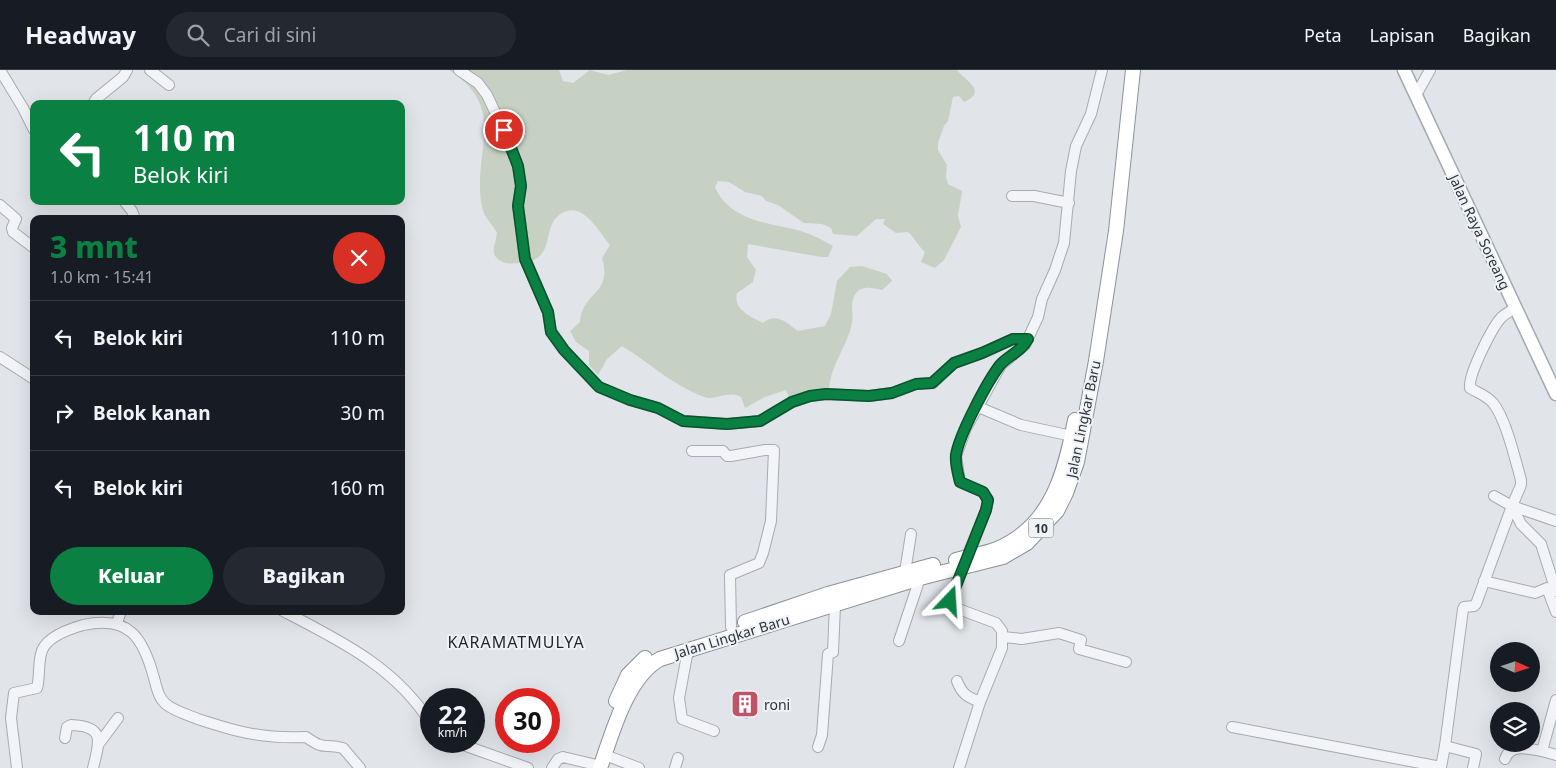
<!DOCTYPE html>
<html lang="id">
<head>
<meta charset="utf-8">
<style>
  :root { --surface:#171b24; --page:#242831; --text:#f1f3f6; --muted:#9ea1a6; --line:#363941; --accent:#0b8043 }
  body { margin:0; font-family:"Noto Sans",sans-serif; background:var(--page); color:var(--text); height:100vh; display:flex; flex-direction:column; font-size:19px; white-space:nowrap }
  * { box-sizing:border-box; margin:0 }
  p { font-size:16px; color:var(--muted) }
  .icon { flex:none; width:28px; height:28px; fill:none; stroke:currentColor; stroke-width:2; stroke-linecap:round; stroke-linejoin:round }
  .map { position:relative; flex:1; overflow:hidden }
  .details { position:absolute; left:30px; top:145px; width:375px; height:400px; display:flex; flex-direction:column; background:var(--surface); border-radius:10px; box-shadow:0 5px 20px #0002 }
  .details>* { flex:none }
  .hud { position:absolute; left:30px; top:30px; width:375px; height:105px; border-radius:10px; box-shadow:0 5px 20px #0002; background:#0b8043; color:#fff; overflow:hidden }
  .needle { width:32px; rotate:93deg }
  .tools { position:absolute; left:1490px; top:572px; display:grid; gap:10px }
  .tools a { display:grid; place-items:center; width:50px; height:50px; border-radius:50%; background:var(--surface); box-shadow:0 5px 20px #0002; font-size:25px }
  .speed { position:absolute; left:420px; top:618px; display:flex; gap:10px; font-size:25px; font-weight:700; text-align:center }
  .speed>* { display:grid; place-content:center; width:65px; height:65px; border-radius:50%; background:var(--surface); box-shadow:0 5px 20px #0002; line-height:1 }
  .speed small { font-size:12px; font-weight:400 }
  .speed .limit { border:8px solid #d22; background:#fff; color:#111 }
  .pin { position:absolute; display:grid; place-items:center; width:42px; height:42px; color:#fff; margin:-21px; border:2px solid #fff; border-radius:50%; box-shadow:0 1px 5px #0007 }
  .me { position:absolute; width:55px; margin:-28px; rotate:20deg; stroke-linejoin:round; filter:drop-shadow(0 0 4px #0008) }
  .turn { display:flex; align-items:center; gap:18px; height:105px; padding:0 20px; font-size:22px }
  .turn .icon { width:65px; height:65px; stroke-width:2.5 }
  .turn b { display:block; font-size:35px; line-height:42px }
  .round { display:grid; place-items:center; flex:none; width:52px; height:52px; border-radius:26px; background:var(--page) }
  .headline { display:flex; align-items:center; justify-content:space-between; height:85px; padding:0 20px }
  h1 { font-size:30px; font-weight:800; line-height:38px; color:var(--accent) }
  .button { display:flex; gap:10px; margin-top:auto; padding:10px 20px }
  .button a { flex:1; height:58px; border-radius:30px; background:var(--accent); color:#fff; font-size:20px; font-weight:800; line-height:58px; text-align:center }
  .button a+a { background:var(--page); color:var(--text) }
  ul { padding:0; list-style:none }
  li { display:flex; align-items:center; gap:15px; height:75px; padding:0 20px; border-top:1px solid var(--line) }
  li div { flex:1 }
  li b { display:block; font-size:19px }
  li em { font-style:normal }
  header { display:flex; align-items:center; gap:30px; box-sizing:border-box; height:70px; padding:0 25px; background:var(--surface); border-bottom:1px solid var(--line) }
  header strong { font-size:24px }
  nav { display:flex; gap:28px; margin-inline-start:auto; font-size:18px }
  .search { width:350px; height:45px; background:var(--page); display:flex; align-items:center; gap:12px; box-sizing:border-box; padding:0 18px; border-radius:28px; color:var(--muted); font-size:19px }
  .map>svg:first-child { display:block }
</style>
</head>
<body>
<header>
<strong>Headway</strong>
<div class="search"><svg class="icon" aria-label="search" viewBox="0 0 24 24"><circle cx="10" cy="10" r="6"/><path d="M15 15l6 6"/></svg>Cari di sini</div>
<nav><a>Peta</a><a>Lapisan</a><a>Bagikan</a></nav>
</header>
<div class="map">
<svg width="1556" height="698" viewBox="0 0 1556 698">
  <rect width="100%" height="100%" fill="#e1e4e8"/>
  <path fill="#c7d1c3" d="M449 0H559L563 11 573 13 590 0 608 5 627 0H957C964 10 989 21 964 32L959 26 953 27 948 51 944 56 938 73V80L947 95 946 107 948 114 962 121 958 146 961 157 944 190 935 198 921 192 925 182C918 176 915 168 908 162L896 163 883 154 885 149H876L857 166 833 164 831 158 822 154 804 153 778 135 766 131 762 126 745 122 729 112 718 111 715 117C728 148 764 153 793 159 807 162 821 169 833 176L828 187H821L748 174 747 187 756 200 753 212 737 223C733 240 750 246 763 253 776 242 786 252 798 261L825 256 831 244 837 211 850 197 862 196 887 204 892 211 882 220C873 218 863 215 856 223 849 232 854 244 852 253 847 277 831 294 829 319L806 324 790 330 786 320 765 327 745 338 741 327C727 320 716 331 704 327 671 314 651 294 622 276L607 289 598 305 589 295V281L576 272 570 261 580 252C582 221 613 225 602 188L610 175C601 164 585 135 567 141 537 150 561 190 521 193 512 193 507 195 499 190 489 183 496 174 497 163 493 154 484 148 482 137 471 82 510 39 449 0Z"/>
  <polygon fill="#b9bdc4" points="743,620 752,622 748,649 739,647"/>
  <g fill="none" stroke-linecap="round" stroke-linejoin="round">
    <defs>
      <g id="minor">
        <polyline points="0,0 23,38 34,60"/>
        <polyline points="150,0 169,15"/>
        <polyline points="459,0 478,13 487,25 509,72 518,96 521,116 518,135 525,189 548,242 551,261 564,280 599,317 630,330 658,338 683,351 727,354 760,351 792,332 810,326 826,324 869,326 892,323 916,314 933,313 954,293 982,283 1013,269 1028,269"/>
        <polyline points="1416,25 1430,0"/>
        <polyline points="93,34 96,29 123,7 127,0"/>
        <polyline points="1012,126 1034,126 1069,133"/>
        <polyline points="124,131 132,141 135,149"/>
        <polyline points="0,135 16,149 12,158 13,162 34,178"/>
        <path d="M1516 238C1511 241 1504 244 1500 249 1491 260 1468 305 1470 318 1478 323 1486 325 1493 333 1506 349 1515 389 1521 410V415L1512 436 1521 454 1541 474 1556 521"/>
        <polyline points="0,287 34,309"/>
        <polyline points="976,336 1021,355 1072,366"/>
        <polyline points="692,381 723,381 727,386 731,386 765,380 774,380 771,451 763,483 759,493 730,505 731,557"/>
        <polyline points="1494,426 1512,436 1556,451"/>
        <polyline points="905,502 911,464"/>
        <polyline points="1484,511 1535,523 1547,518 1556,542"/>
        <path d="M283 541C339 570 397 598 431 654"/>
        <polyline points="117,553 121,541"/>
        <polyline points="1003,567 1022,569 1059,563 1081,570 1079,579 1126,592"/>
        <polyline points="899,571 920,508"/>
        <polyline points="688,580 679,628 682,649 714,661"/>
        <path d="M957 611C962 624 967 627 980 632"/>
        <polyline points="1232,657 1441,697 1445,676 1476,684 1473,698"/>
        <path d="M65 668 67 657 71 655C105 656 100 671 93 698"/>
        <polyline points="452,671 528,698"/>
        <polyline points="98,675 118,648"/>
        <polyline points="1445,676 1463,539 1464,537 1474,536 1476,534 1512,436"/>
        <polyline points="818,677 822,665 828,584 833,582 835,535"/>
        <polyline points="1542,681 1556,685"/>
        <polyline points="605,685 639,698"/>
        <path d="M1505 689C1510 673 1529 679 1542 681L1556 630"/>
        <path d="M17 698 11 648 14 623 37 618C40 607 38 595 41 584 44 568 69 559 83 555 129 545 143 567 154 608 157 618 158 628 167 635 175 641 188 645 198 649 237 662 264 669 306 667 326 681 322 673 343 678L360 698"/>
        <polyline points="552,698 558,689 563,687 601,696"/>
        <polyline points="675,698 678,688"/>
        <polyline points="959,698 980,632 1002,578 1002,561 996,553 953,537 949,531 986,440 988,430 983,422 960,412 956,386 966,358 1001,295 1025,275 1038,247 1042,229 1055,200 1064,173 1071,101 1076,76 1091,44 1102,0"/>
      </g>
      <polyline id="major" points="1404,0 1556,324"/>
      <g id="highway">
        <path d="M956 490C970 486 984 484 997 479 1052 456 1065 402 1075 350"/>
        <polyline points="745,552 828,524 933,495"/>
        <polyline points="616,631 628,605 645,588"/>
        <path d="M600 698C612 664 627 607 660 589L920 508 1003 487 1027 473 1057 441 1066 423 1077 392 1096 291 1116 161 1133 0"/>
      </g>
    </defs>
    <use href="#minor" stroke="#a7abb2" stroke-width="12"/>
    <use href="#major" stroke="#a1a9b2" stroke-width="15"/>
    <use href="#highway" stroke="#8a929d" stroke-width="16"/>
    <use href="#minor" stroke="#f3f4f7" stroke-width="10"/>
    <use href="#major" stroke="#fff" stroke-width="12"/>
    <use href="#highway" stroke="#fff" stroke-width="14"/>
  </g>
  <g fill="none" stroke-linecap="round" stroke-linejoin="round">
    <defs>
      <path id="route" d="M504 60 518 96 521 116 518 136 525 189 548 242 551 262 564 280 599 317 630 330 658 338 683 351 727 354 760 351 792 332 810 326 826 324 869 326 892 323 916 314 932 313 954 293 982 283 1013 269H1028C1021 282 1009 285 1000 295 987 312 959 365 956 385 955 394 958 404 960 412L983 422 988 430 986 440 950 531"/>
    </defs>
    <use href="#route" stroke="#07532c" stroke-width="12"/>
    <use href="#route" stroke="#0b8043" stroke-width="9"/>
  </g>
  <defs>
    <symbol id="building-square" viewBox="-11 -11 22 22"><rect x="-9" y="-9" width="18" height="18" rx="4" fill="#bf5469" stroke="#f0f3f6"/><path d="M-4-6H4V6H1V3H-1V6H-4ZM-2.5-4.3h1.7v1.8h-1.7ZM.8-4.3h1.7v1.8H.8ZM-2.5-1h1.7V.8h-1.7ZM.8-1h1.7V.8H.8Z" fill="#fff"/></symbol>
  </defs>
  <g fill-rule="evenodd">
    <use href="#building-square" x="729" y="618" width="32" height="32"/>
  </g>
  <g text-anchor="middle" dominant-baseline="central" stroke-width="4" stroke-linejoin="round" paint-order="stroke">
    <rect fill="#f0f3f6" stroke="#666d75" stroke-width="1" x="1028.5" y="448.5" width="25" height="19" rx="4"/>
    <g font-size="12" font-weight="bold" fill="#2b333e">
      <text x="1041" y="458">10</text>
    </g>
    <g font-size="14" fill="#2b333e" stroke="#f0f3f6">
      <text transform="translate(1480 162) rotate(65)">Jalan Raya Soreang</text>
      <text transform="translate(1083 349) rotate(-78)">Jalan Lingkar Baru</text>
      <text transform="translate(732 566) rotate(-17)">Jalan Lingkar Baru</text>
    </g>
    <g font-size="14" fill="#2b333e" stroke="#f0f3f6" text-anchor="start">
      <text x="764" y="634">roni</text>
    </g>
    <g font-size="16" letter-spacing="1" fill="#1d242f" stroke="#f0f3f6">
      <text x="516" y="572">KARAMATMULYA</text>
    </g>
  </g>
</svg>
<div class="tools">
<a><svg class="needle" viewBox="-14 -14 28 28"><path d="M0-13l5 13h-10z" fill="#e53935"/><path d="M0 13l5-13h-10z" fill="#9ea1a6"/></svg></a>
<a><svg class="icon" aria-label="layers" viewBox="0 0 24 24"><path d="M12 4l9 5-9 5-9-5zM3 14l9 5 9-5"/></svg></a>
</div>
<div class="speed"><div>22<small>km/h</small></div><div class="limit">30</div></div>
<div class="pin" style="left:504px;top:60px;background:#d93025"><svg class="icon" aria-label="arrive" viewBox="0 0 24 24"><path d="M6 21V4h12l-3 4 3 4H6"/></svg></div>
<svg class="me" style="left:950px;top:531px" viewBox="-20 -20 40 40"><path d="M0-17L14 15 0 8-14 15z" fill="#0b8043" stroke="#fff" stroke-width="4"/></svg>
<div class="hud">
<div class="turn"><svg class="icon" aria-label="left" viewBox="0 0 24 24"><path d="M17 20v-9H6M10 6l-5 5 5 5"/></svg><div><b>110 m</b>Belok kiri</div></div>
</div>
<section class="details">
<div class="headline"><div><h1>3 mnt</h1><p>1.0 km · 15:41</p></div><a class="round" style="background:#d93025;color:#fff"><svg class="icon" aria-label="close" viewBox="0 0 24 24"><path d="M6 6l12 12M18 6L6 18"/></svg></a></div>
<ul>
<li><svg class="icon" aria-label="left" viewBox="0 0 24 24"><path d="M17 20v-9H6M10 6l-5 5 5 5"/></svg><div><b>Belok kiri</b></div><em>110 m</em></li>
<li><svg class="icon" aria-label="right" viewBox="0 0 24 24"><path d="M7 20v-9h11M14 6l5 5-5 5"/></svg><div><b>Belok kanan</b></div><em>30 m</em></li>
<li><svg class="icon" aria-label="left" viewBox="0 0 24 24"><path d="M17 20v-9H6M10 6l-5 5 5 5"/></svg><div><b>Belok kiri</b></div><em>160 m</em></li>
</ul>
<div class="button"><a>Keluar</a><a>Bagikan</a></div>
</section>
</div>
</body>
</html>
